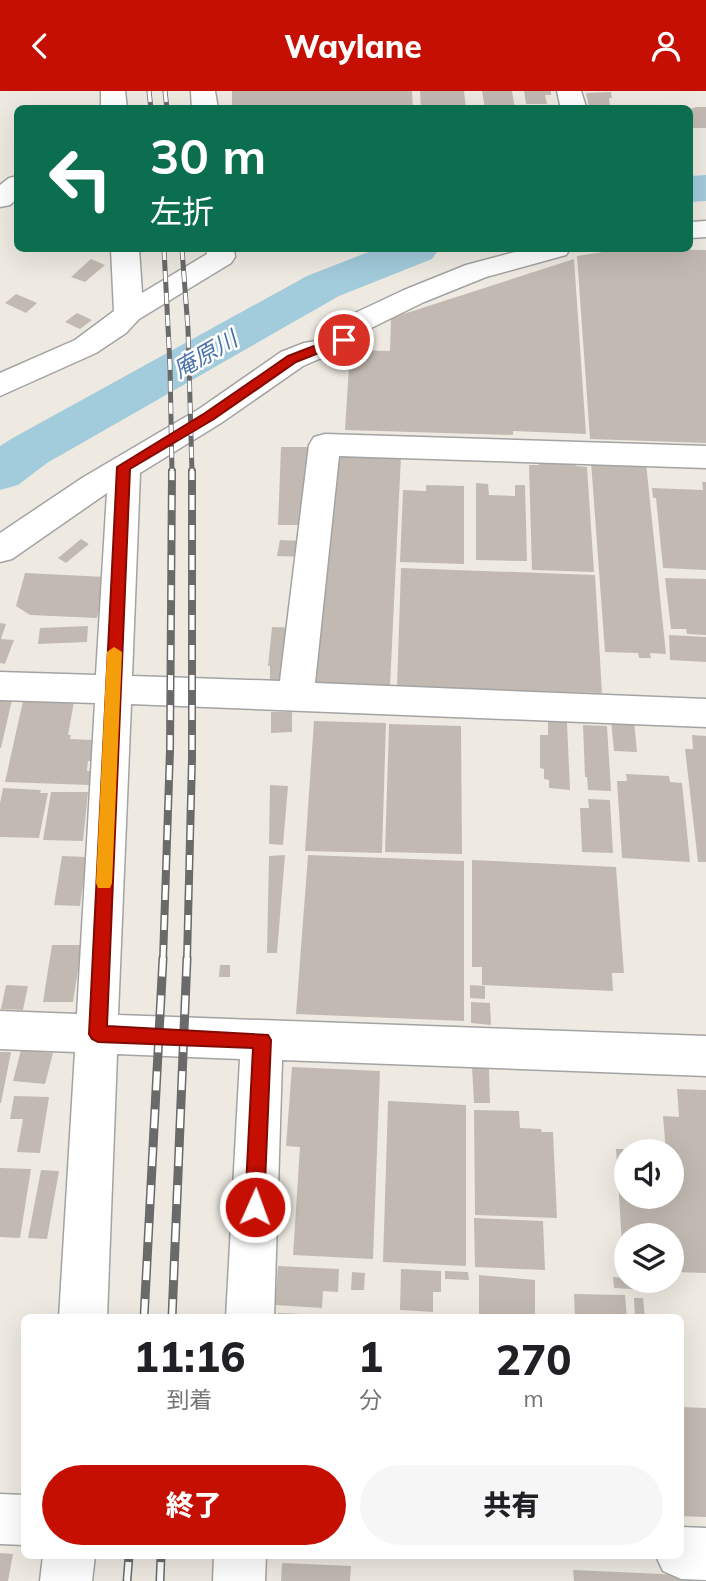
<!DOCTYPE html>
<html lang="ja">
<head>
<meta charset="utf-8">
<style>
  :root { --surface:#fff; --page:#f6f6f6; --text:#202124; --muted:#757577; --accent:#c60f03 }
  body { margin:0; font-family:Mulish,"Noto Sans JP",sans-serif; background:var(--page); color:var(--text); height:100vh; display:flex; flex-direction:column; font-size:26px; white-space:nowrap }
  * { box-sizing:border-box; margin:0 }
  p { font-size:23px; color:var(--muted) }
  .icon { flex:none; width:38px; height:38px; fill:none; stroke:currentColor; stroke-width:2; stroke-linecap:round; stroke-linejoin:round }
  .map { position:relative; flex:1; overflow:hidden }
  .sheet { position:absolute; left:21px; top:1223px; width:663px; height:245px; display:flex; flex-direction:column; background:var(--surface); border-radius:10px; box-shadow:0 7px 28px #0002 }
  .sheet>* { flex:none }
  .hud { position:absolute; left:14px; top:14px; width:679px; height:147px; border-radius:10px; box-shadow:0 7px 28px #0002; background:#0b6e4f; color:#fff; overflow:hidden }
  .fabs { position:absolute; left:614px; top:1048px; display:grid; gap:14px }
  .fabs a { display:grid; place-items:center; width:70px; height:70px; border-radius:50%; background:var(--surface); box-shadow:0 7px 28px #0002; font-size:35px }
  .pin { position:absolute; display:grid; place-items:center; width:60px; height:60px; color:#fff; margin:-30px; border:4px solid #fff; border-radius:50%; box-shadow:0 2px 7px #0007 }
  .me { position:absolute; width:77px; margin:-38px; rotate:2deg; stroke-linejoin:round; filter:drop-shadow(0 0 5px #0008) }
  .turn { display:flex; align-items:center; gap:24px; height:147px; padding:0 21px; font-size:32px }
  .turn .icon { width:91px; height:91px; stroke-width:2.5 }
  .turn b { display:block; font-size:49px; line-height:60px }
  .eta { display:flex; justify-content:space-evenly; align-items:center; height:119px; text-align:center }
  .eta b { font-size:42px; font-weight:800; line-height:49px }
  .primary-button { display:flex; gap:14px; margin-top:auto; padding:14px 21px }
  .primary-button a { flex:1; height:80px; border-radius:42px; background:var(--accent); color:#fff; font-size:28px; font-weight:800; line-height:80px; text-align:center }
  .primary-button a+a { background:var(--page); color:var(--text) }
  header { display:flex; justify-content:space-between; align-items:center; height:91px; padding:0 21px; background:var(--accent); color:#fff; font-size:32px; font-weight:800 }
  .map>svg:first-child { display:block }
</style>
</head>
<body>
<header><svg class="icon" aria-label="back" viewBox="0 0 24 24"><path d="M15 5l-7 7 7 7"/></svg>Waylane<svg class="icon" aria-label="person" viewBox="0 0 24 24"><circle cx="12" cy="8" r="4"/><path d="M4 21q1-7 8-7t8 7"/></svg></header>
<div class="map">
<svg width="706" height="1490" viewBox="0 0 706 1490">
  <rect width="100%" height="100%" fill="#eeeae2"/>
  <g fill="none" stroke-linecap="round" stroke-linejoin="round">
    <g fill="#a2cbdb" fill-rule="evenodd">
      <polygon points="706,84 706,110 690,111 690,85"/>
      <polygon points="376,158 439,158 432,168 339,205 47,372 18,394 0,399 0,355 11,348 307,185"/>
    </g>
  </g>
  <g fill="#c2bab2">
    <polygon points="232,0 412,0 413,18 232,18"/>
    <polygon points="420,0 464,0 466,18 421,18"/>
    <polygon points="482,0 512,0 515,18 485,18"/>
    <polygon points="524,0 551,0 551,4 545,4 547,13 526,13"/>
    <polygon points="611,1 612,7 609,7 610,15 589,16 586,2"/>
    <polygon points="696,16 706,16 706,37 690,37 690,18"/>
    <polygon points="622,158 706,159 706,352 590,348 577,165"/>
    <polygon points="91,168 105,174 85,191 71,186"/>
    <polygon points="574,168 586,343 513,340 513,344 345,339 350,259 390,260 391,227"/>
    <polygon points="16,203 37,212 26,222 5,212"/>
    <polygon points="77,222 92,229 80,238 65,231"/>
    <polygon points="281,356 315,356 313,434 278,434"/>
    <polygon points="336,363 401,365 390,596 314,593"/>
    <polygon points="538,369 574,371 576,375 587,376 594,481 532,479 529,374 539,374"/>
    <polygon points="591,371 646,372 666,563 650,562 651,567 639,567 638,562 605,561"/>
    <polygon points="702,391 706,391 706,479 663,477 656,407 653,407 652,397 703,399"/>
    <polygon points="476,392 488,393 489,404 515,405 515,394 525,394 527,470 476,469"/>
    <polygon points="426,394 464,395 464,473 400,471 403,399 426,400"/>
    <polygon points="81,448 89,453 66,472 58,467"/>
    <polygon points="280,449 306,450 305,466 277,465"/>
    <polygon points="401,477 595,484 602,602 397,597"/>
    <polygon points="25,482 106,486 97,527 30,524 16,515"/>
    <polygon points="665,487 706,488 706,544 687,543 686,538 671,538"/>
    <polygon points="0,532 6,533 1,548 14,549 5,573 0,572"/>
    <polygon points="88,535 87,551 38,553 40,537"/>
    <polygon points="272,536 300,537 295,592 270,592 270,575 268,575"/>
    <polygon points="669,544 706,546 706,571 670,569"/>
    <polygon points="0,609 12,609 1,657 0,657"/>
    <polygon points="23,610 74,611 68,644 71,644 70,648 93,649 91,670 88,670 87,680 91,680 89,694 5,691"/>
    <polygon points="271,621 292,621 292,641 271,642"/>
    <polygon points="611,629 634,630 637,661 614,660"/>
    <polygon points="314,630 386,632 382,762 305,760"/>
    <polygon points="548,630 567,631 570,699 549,697 549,689 544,688 544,678 540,677 540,644 548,644"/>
    <polygon points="389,633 461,635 462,763 385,761"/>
    <polygon points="583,634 607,635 611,700 588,699 587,686 585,686"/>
    <polygon points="692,644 706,645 706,771 698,771 685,658 693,658"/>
    <polygon points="626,683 669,685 670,691 682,692 690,771 622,767 617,690 627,690"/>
    <polygon points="270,694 288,695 283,754 269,753"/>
    <polygon points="3,697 41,699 40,702 48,702 39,747 0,746 0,712"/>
    <polygon points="51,701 88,701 83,750 43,749"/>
    <polygon points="588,708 610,709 613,762 582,761 580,717 589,717"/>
    <polygon points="285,764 277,862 267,862 269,765"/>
    <polygon points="308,764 464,770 464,930 296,923"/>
    <polygon points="62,765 87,766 80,815 54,814"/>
    <polygon points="472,769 616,776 624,882 612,882 613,900 482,894 482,876 472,876"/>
    <polygon points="52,854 82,854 73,911 43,911"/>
    <polygon points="220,874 230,874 230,886 219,886"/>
    <polygon points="6,894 28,895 23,919 1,918"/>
    <polygon points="470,894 485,895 485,908 470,907"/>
    <polygon points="471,911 490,912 491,934 471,932"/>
    <polygon points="21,959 53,962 45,993 13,990"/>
    <polygon points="0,961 11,961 1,1012 0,1012"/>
    <polygon points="292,976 380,980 373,1168 293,1164 300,1056 286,1055"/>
    <polygon points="472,976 489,978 490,1012 474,1012"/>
    <polygon points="677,998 706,999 706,1182 672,1181 672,1144 626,1144 624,1184 616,1058 626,1058 626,1106 672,1106 672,1060 666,1060 663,1025 679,1026"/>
    <polygon points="14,1005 49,1006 40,1062 17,1061 23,1028 10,1028"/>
    <polygon points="388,1010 466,1014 466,1175 383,1171"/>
    <polygon points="474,1019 519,1020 520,1037 541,1038 542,1041 553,1041 557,1127 475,1124"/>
    <polygon points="0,1077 31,1078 20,1147 0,1146"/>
    <polygon points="41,1079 59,1080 47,1148 28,1147"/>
    <polygon points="474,1127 543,1130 545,1179 475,1176"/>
    <polygon points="278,1175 339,1178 338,1201 323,1200 322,1217 275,1214"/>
    <polygon points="401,1178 441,1180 441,1201 433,1201 433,1221 400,1219"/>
    <polygon points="445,1180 468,1181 469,1189 445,1188"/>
    <polygon points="352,1181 365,1182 364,1199 351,1199"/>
    <polygon points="479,1184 535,1189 535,1227 479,1227"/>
    <polygon points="613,1186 626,1187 626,1190 648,1190 649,1199 614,1197"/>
    <polygon points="574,1203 625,1204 627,1227 575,1227"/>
    <polygon points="634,1207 643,1207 645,1227 635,1227"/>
    <polygon points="278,1222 327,1224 327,1227 278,1227"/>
    <polygon points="681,1316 706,1317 706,1426 681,1425"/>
    <polygon points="0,1462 13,1463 8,1490 0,1490"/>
    <polygon points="282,1472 351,1475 350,1490 281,1490"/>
    <polygon points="573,1479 706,1485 706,1490 574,1490"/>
  </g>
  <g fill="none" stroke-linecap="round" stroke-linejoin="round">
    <defs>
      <g id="minor">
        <polygon points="101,0 125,0 127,18 101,18"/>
        <polygon points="191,0 215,0 218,18 192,18"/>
        <polygon points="557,0 581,0 586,16 561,18"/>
        <polygon points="18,85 18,107 10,114 0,116 0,94 9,87"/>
        <polygon points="706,130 706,146 690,147 690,131"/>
        <polygon points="111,158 139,158 142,202 207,163 206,158 234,158 235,166 231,172 139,228 126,242 96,262 0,305 0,282 75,249 114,220"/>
        <polygon points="526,158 570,158 566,164 486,186 424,211 361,242 348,264 319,268 303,275 221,332 140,382 132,585 280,590 309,354 314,346 325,343 706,355 706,377 339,365 315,592 706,608 706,636 131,613 118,924 706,945 706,985 282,969 274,1227 226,1227 240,968 117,963 107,1227 59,1227 75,961 0,958 0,920 77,923 95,612 0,609 0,581 96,584 107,402 12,468 0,471 0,442 82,387 199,318 281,261 304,252 328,248 340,229 404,199 466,174"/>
        <polygon points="0,1403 24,1404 24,1454 0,1453"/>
        <polygon points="681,1436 706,1437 706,1489 681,1488 663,1480 656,1465 681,1465"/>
        <polygon points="43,1465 95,1465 92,1490 40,1490"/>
        <polygon points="214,1465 266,1465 265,1490 213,1490"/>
      </g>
    </defs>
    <use href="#minor" stroke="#a3a3a3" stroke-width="3"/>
    <use href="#minor" fill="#fff" fill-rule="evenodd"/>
    <defs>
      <g id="rail-far2">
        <polyline points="149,0 151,18"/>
        <polyline points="165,0 167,18"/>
        <polyline points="164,158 170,275 172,382"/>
        <polyline points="182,158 188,238 192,382"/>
      </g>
      <g id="rail-far1">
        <polyline points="163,869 170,659 172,380"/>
        <polyline points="187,869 192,667 192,380"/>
      </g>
      <g id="rail">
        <polyline points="144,1227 163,867"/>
        <polyline points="172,1227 187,867"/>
        <polyline points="127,1490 129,1465"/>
        <polyline points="160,1490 161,1465"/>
      </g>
    </defs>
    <use href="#rail-far2" stroke="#6a6a6a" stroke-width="5"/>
    <use href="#rail-far1" stroke="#6a6a6a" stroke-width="8"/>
    <use href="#rail" stroke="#6a6a6a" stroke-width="9"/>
    <use href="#rail-far2" stroke="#fff" stroke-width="3.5" stroke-dasharray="11" stroke-linecap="butt"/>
    <use href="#rail-far1" stroke="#fff" stroke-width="5" stroke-dasharray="15" stroke-linecap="butt"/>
    <use href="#rail" stroke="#fff" stroke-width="6" stroke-dasharray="19" stroke-linecap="butt"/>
  </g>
  <polygon fill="#c60f03" stroke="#810a02" stroke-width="2" points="344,245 350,249 342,260 316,263 296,271 214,328 130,378 107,935 268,944 271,949 264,1116 261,1122 255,1125 248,1122 245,1116 253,957 98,951 92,948 89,943 117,376 205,322 288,265 314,255 334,253"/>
  <polygon fill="#f59e0b" points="114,556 122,561 112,792 110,797 98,797 96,792 107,561"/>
  <g text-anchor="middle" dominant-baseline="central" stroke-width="5" stroke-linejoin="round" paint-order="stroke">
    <g font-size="23" font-style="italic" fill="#4a74aa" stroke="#fff">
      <text transform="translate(205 263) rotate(-30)">庵原川</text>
    </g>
  </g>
</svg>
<div class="fabs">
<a><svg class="icon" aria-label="sound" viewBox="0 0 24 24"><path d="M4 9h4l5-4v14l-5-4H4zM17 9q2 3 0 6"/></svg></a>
<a><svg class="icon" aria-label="layers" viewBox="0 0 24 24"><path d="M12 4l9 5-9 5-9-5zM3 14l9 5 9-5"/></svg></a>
</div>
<div class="pin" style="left:344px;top:249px;background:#d93025"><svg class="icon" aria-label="arrive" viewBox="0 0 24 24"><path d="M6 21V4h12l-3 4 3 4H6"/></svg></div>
<svg class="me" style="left:255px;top:1116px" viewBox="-20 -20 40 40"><circle r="17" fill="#c60f03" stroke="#fff" stroke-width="3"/><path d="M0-11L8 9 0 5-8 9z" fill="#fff"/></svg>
<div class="hud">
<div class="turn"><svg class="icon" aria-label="left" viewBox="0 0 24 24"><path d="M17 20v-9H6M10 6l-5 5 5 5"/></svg><div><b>30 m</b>左折</div></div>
</div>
<section class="sheet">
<div class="eta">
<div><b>11:16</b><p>到着</p></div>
<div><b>1</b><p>分</p></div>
<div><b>270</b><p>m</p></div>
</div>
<div class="primary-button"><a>終了</a><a>共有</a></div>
</section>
</div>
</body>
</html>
